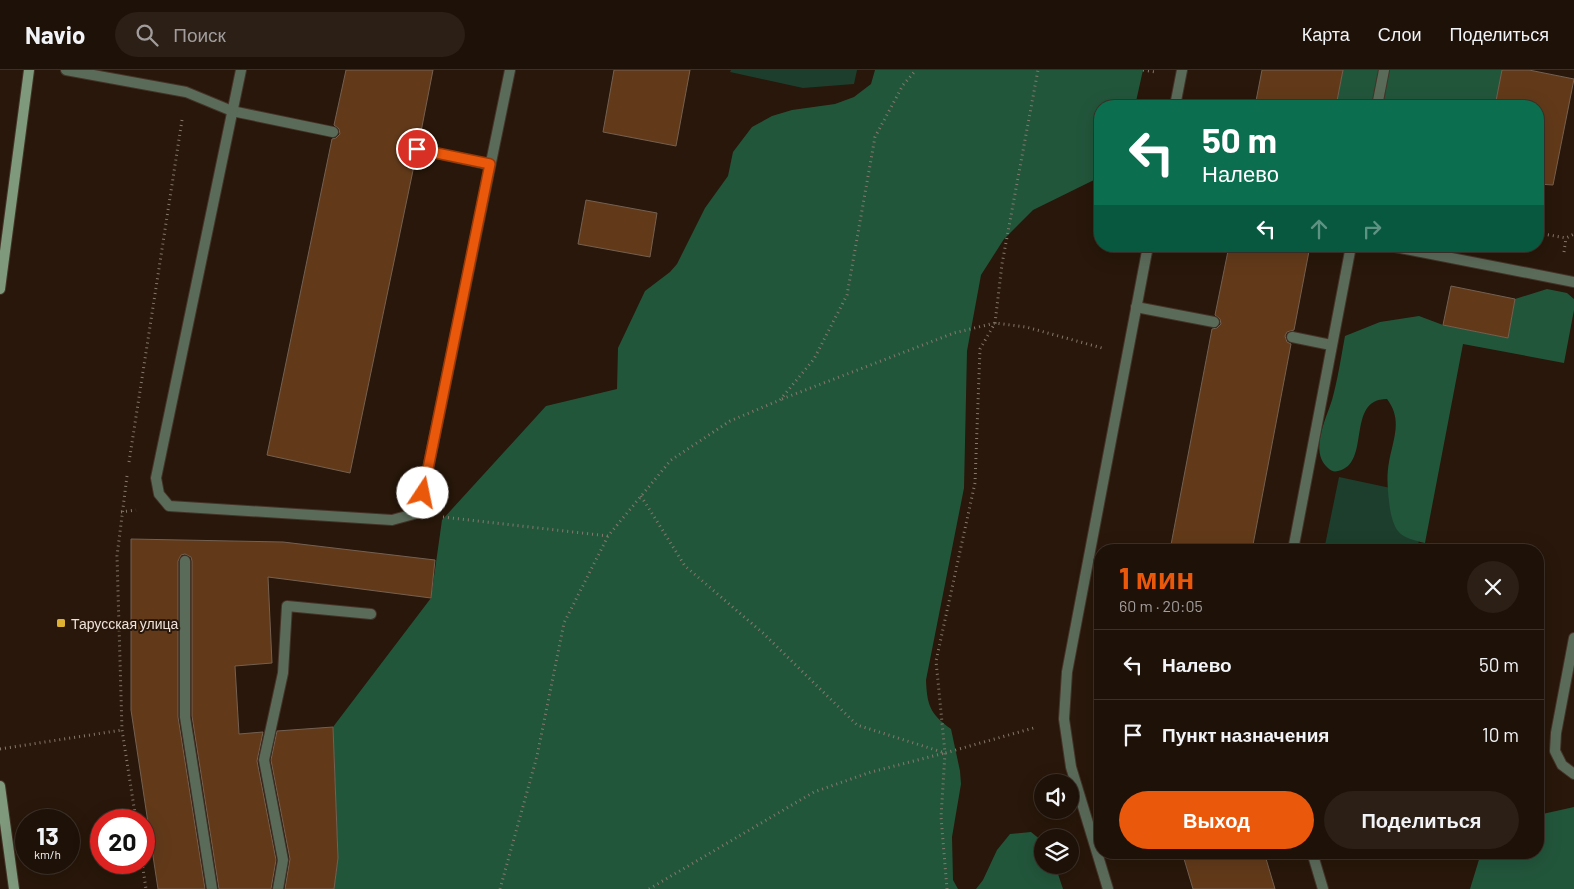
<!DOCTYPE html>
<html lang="ru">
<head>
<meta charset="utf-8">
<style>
  :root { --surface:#1e1108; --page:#2b1f16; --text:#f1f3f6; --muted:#a19d9c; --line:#3c3129; --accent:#ea580c }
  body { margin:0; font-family:Barlow,sans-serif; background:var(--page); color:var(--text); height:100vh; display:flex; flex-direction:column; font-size:19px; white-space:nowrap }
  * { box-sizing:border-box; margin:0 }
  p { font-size:16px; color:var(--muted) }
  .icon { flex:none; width:28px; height:28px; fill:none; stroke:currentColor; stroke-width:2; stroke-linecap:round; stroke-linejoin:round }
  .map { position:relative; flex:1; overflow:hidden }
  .details { position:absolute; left:1094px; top:474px; width:450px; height:315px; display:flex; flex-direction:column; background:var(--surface); border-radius:20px; box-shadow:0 5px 20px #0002,0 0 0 1px var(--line) }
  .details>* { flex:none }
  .banner { position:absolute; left:1094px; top:30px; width:450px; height:152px; border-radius:20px; box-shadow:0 5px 20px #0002,0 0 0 1px var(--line); background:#0b6e4f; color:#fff; overflow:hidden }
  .buttons { position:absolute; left:1034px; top:704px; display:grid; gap:10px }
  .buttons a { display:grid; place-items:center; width:45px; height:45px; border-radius:50%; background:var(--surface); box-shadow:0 5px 20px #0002,0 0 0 1px var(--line); font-size:25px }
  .speed { position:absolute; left:15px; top:739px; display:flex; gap:10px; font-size:25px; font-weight:700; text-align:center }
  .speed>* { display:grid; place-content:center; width:65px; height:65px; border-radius:50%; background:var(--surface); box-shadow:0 5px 20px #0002,0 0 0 1px var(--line); line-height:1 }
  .speed small { font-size:12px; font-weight:400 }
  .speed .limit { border:8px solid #d22; background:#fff; color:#111 }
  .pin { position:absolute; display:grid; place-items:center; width:42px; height:42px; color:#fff; margin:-21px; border:2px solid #fff; border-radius:50%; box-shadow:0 1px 5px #0007 }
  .me { position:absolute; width:55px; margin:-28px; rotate:11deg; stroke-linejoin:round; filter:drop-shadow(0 0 4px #0008) }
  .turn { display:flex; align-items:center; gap:18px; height:105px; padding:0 25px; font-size:22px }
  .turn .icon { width:65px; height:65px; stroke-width:2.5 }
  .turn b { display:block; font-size:35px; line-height:42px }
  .lanes { display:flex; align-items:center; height:48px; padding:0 25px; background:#0003; justify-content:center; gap:25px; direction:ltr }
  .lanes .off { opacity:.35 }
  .round { display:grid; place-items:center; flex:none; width:52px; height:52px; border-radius:26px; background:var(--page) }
  .summary { display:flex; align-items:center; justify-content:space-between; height:85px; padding:0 25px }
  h1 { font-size:30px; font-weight:700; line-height:38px; color:var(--accent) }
  .primary-button { display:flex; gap:10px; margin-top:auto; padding:10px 25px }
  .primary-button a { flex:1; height:58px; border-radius:30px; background:var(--accent); color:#fff; font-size:20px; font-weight:700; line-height:58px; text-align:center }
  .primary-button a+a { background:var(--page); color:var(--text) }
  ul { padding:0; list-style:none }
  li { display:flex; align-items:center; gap:15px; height:70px; padding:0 25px; border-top:1px solid var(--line) }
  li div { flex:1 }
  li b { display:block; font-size:19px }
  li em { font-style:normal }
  header { display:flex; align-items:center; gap:30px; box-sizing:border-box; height:70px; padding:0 25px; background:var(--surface); border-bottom:1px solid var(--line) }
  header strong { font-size:24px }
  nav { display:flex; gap:28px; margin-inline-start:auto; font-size:18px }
  .search { width:350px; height:45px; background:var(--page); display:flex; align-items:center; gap:12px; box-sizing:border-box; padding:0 18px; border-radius:28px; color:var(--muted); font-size:19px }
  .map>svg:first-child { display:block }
</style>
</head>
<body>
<header>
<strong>Navio</strong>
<div class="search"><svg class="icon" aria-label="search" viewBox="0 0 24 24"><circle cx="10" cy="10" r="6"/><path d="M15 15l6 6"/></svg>Поиск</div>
<nav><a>Карта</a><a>Слои</a><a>Поделиться</a></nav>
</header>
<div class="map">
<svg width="1574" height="819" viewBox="0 0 1574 819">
  <rect width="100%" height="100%" fill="#28170a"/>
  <g fill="#1d3e2c">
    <polygon points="731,0 857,0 854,14 803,18 730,2"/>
    <polygon points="1339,407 1428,426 1417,480 1324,480"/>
  </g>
  <g fill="#22563b">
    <path d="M875 0H1143L1135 36H1100V104L1096 109 1033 140 1004 169 981 205 967 281 964 418 926 610C927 635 930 644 951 659L960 701 961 714 952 767 953 810 958 819H334L338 788 333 657 431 528 442 450 546 336 617 319 618 278 645 221 670 202 677 194 705 138 728 106 733 82 752 57 772 46 792 40 835 34 854 27 871 14Z"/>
    <polygon points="1343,0 1502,0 1495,36 1336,36"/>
    <path d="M1547 219 1567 223 1574 229V240L1564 293 1463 274 1425 473C1400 467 1395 464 1390 439 1388 423 1386 408 1389 392 1393 369 1403 350 1387 329 1345 329 1372 394 1338 401 1334 402 1331 401 1328 398 1309 382 1326 349 1332 330 1338 309 1341 287 1345 266L1380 252 1419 246 1443 255 1508 268 1515 229Z"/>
    <polygon points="1574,737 1574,819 1470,819 1481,783 1538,782 1538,745"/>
    <polygon points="1031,762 1042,771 1042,795 1055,795 1063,819 976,819 983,810 997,780 1010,764"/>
  </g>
  <g fill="#623a1a" stroke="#746051">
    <polygon points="346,0 433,0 419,72 412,74 410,78 412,84 416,86 350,403 267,385 332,69 336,68 340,64 339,59 334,55"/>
    <polygon points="614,0 690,0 676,76 603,62"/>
    <polygon points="1262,0 1343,0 1336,36 1255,36"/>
    <polygon points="1502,0 1529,0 1574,9 1553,115 1538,114 1538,36 1495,36"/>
    <polygon points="586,130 657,143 650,187 578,174"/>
    <polygon points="1229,176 1310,176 1294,260 1287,262 1285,266 1287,272 1291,274 1252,480 1170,480 1212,259 1217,258 1221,254 1220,249 1215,245"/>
    <polygon points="1451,216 1515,229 1508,268 1443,255"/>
    <polygon points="131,469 283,472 435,490 431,528 268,507 272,593 235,596 239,664 263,662 257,691 276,790 271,819 219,819 192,646 192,491 191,487 185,484 181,485 178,491 178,647 205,819 158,819 131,640"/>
    <polygon points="333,657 338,788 334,819 285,819 290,789 271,690 277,661"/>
    <polygon points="1182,782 1264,782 1275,819 1193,819"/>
  </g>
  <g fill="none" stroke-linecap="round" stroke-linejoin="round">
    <defs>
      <g id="lane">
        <polyline points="66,0 186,22 232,41 333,62"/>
        <polyline points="241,0 156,408 159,424 169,436 392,450 414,444 423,423 510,0"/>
        <polyline points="1175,36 1182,0"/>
        <polyline points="1377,36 1384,0"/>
        <polyline points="417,79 490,95"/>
        <polyline points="1390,176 1574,212"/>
        <polyline points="1136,237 1214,252"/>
        <polyline points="1292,267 1331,275"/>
        <polyline points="1293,480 1351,176"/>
        <polyline points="185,491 185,647 212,819"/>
        <polyline points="1574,568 1556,663 1555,681 1562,695 1574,704"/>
        <polyline points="1312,782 1323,819"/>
        <polyline points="278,819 283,790 264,690 283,603 287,536 371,544"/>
        <polyline points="1108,819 1071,697 1064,649 1067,602 1148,176"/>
      </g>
      <g id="secondary">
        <polyline points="0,219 29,0"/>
        <polyline points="0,716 14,819"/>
      </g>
    </defs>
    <use href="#lane" stroke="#443327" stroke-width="12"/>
    <use href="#secondary" stroke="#443327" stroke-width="12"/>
    <g stroke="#86786d" stroke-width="3" stroke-dasharray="1 4" stroke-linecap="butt">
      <polyline points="1143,0 1155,2"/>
      <polyline points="1538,163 1566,168 1574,164"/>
      <polyline points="1564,182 1566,168"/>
      <polyline points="782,329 954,263 995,253 1026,257 1102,278"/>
      <polyline points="129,392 182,50"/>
      <polyline points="127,406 117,486 122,660 136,750"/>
      <polyline points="641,426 685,496 764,564 857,655 945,683 1037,657"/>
      <polyline points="121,442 136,440"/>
      <polyline points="443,447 608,466"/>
      <polyline points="0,679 122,660"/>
      <polyline points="142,792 146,819"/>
      <polyline points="500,819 537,686 564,553 608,466 671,390 730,351 780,330 814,289 847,225 875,67 903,15 916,0"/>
      <polyline points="649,819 814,722 871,702 945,683"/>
      <polyline points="947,819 941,747 945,683 936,591 975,413 980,279 995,253 1002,194 1038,0"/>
    </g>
    <use href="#lane" stroke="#5b6b5a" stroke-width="10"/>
    <use href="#secondary" stroke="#7f997d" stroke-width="10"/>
  </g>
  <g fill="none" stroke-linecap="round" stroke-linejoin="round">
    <defs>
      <polyline id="route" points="417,79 490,94 423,423"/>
    </defs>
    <use href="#route" stroke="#983908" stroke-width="12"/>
    <use href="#route" stroke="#ea580c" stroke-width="9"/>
  </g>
  <rect fill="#deb133" stroke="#28170a" stroke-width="2" x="56" y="548" width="10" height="10" rx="2.5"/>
  <g text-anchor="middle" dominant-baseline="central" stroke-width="4" stroke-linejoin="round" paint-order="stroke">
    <g font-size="14" fill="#eee2d9" stroke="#28170a" text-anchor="start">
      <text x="71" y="553">Тарусская улица</text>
    </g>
  </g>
</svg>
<div class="buttons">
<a><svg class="icon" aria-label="sound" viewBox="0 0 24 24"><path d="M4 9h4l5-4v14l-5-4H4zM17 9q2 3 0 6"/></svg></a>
<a><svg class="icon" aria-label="layers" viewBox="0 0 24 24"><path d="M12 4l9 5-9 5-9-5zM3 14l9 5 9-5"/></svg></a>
</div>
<div class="speed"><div>13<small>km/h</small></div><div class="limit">20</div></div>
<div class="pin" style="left:417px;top:79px;background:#d93025"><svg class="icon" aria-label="arrive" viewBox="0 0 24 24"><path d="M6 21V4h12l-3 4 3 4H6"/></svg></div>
<svg class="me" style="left:423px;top:423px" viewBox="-20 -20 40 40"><circle r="19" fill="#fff"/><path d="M0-13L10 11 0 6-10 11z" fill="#ea580c"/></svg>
<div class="banner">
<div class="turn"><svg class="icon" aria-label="left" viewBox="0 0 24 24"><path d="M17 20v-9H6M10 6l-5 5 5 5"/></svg><div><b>50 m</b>Налево</div></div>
<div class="lanes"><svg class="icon" aria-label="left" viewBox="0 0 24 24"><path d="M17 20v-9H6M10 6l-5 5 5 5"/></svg><svg class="icon off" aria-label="ahead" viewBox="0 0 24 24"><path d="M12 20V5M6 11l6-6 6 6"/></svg><svg class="icon off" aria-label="right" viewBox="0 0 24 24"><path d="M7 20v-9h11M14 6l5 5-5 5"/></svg></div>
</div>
<section class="details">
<div class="summary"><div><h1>1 мин</h1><p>60 m · 20:05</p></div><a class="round"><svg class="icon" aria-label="close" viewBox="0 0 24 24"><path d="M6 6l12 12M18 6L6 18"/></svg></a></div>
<ul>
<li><svg class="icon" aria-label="left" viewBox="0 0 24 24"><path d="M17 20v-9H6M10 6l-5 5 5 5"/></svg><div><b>Налево</b></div><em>50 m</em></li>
<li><svg class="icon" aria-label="arrive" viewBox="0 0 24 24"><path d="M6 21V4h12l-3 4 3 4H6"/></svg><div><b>Пункт назначения</b></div><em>10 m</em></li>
</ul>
<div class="primary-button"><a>Выход</a><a>Поделиться</a></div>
</section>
</div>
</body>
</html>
